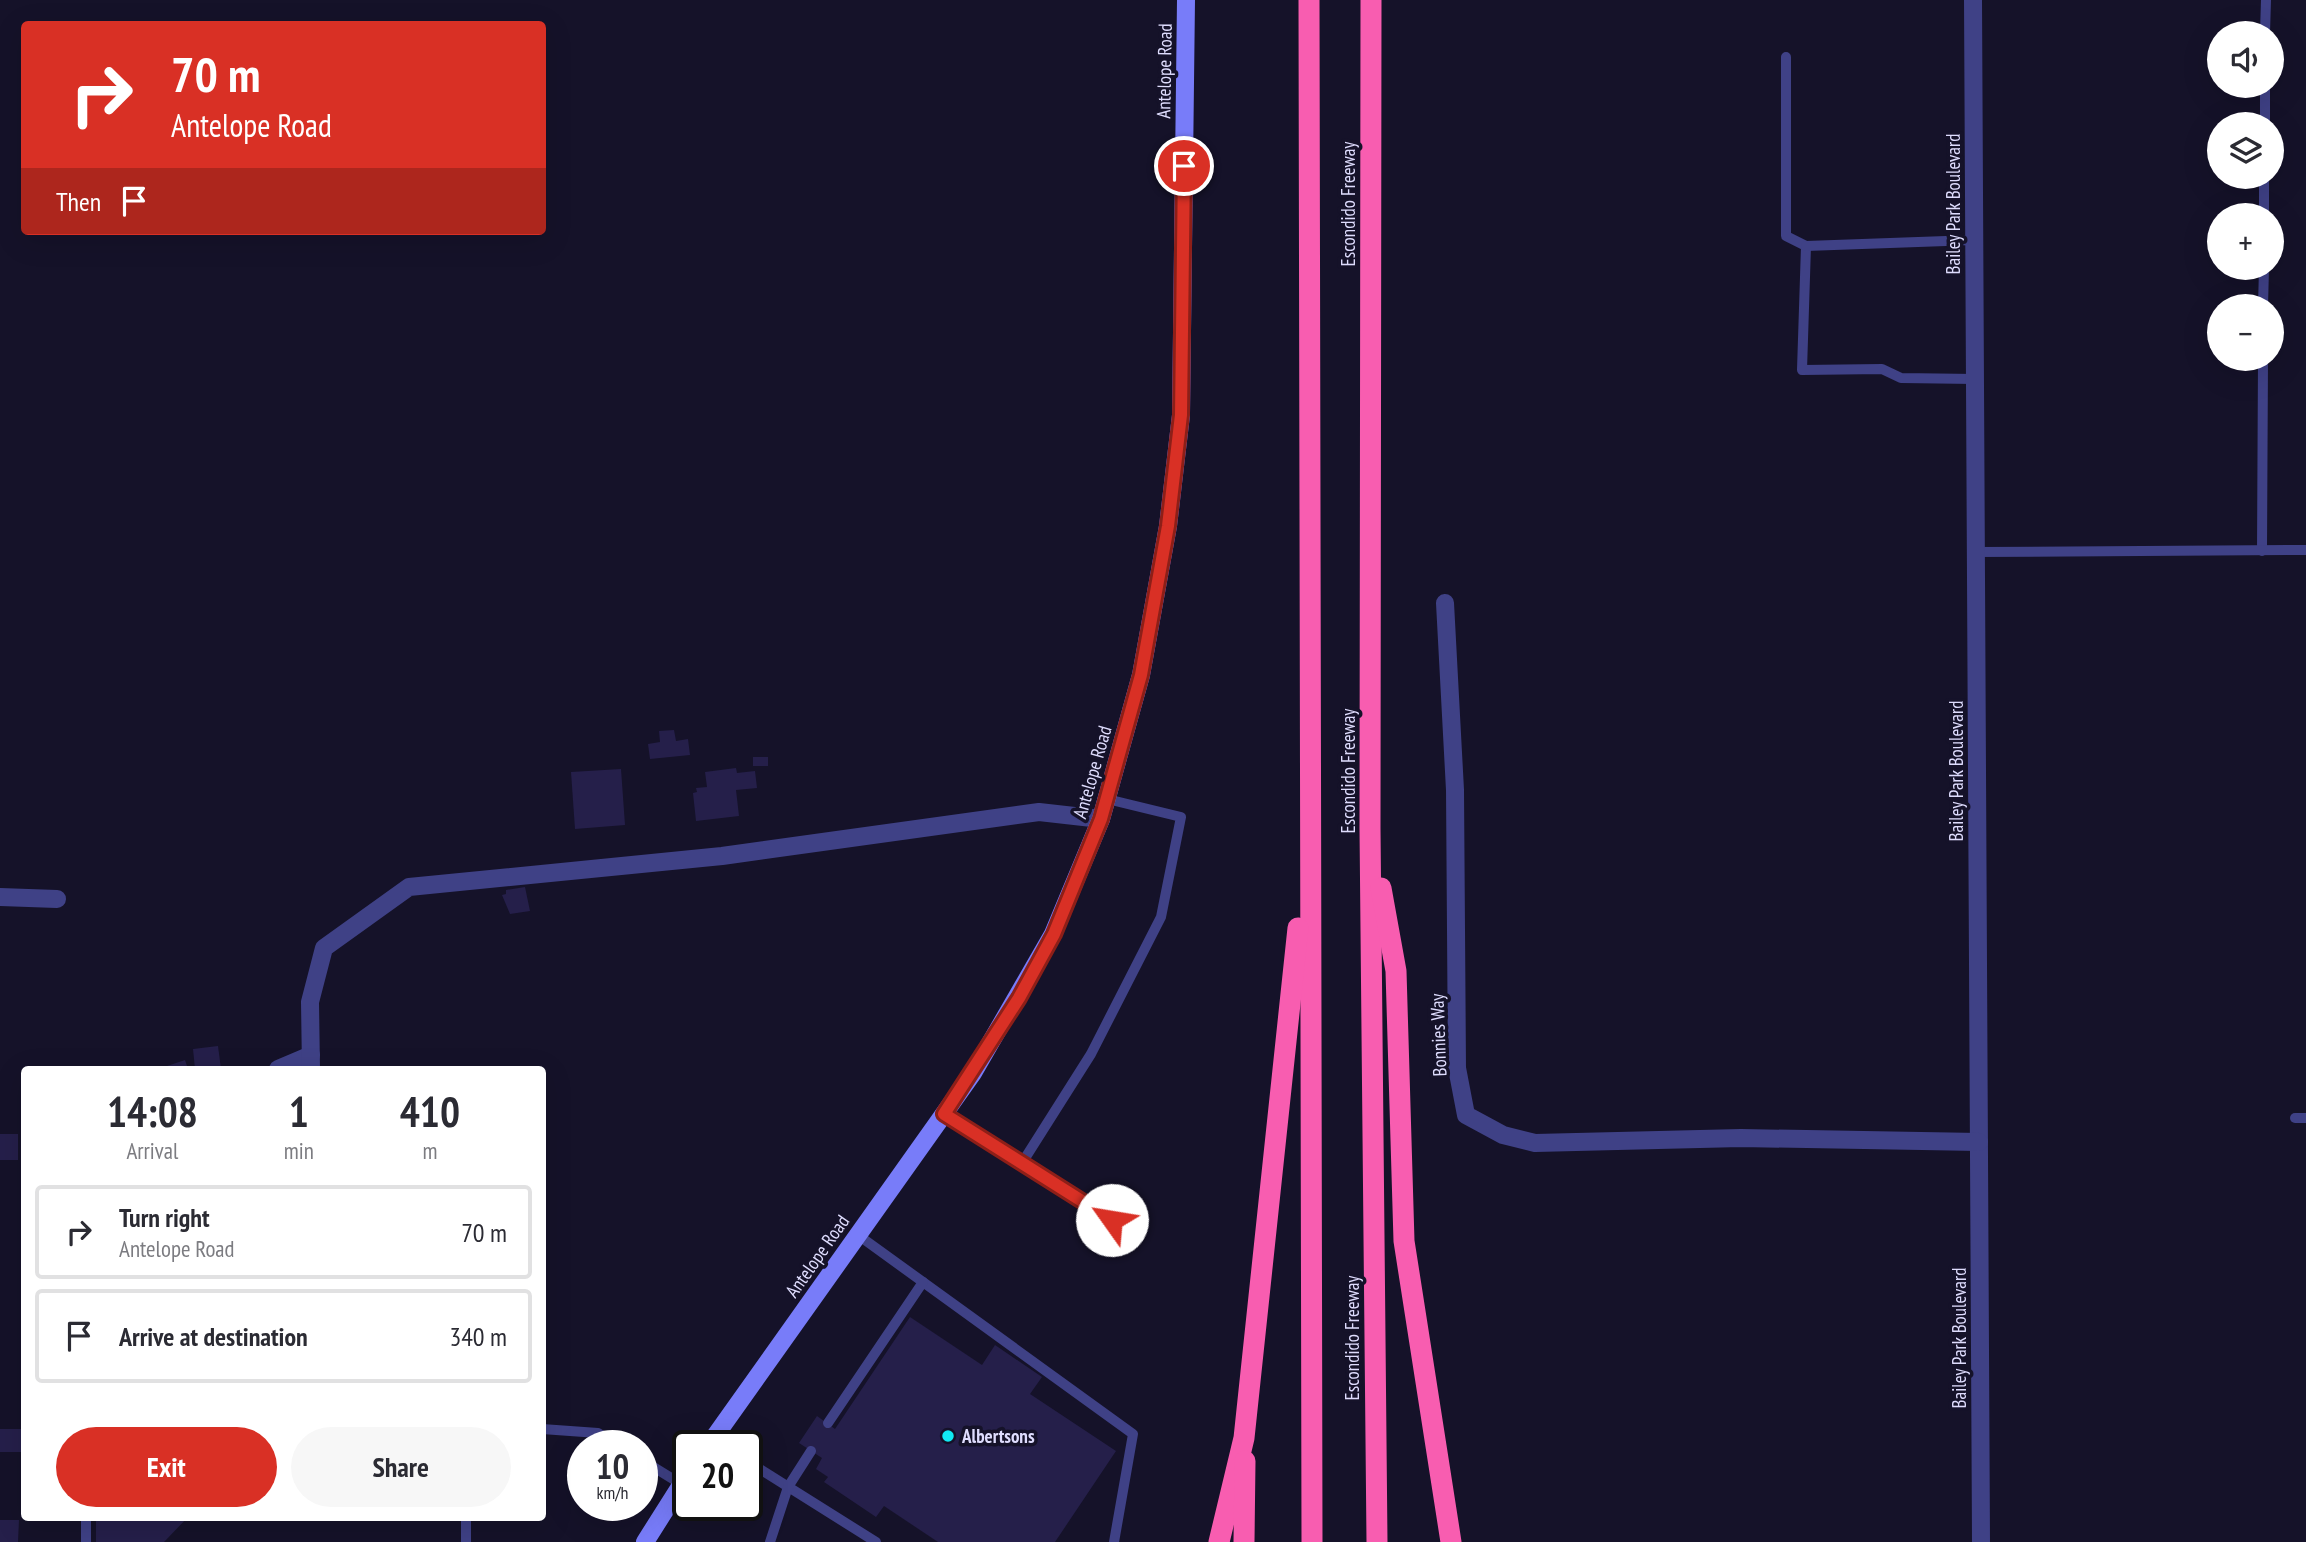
<!DOCTYPE html>
<html lang="en">
<head>
<meta charset="utf-8">
<style>
  :root { --surface:#fff; --page:#f7f7f7; --text:#2b2b33; --muted:#7c7c81; --line:#e1e1e2; --accent:#d93025 }
  body { margin:0; font-family:"PT Sans Narrow",sans-serif; background:var(--page); color:var(--text); height:100vh; display:flex; flex-direction:column; font-size:26px; white-space:nowrap }
  * { box-sizing:border-box; margin:0 }
  p { font-size:23px; color:var(--muted) }
  .icon { flex:none; width:38px; height:38px; fill:none; stroke:currentColor; stroke-width:2; stroke-linecap:round; stroke-linejoin:round }
  .map { position:relative; flex:1; overflow:hidden }
  .details { position:absolute; left:21px; top:1066px; width:525px; height:455px; display:flex; flex-direction:column; background:var(--surface); border-radius:7px; box-shadow:0 7px 28px #0002 }
  .details>* { flex:none }
  .banner { position:absolute; left:21px; top:21px; width:525px; height:214px; border-radius:7px; box-shadow:0 7px 28px #0002; background:#d93025; color:#fff; overflow:hidden }
  .buttons { position:absolute; left:2207px; top:21px; display:grid; gap:14px }
  .buttons a { display:grid; place-items:center; width:77px; height:77px; border-radius:50%; background:var(--surface); box-shadow:0 7px 28px #0002; font-size:35px }
  .speed { position:absolute; left:567px; top:1430px; display:flex; gap:14px; font-size:35px; font-weight:700; text-align:center }
  .speed>* { display:grid; place-content:center; width:91px; height:91px; border-radius:50%; background:var(--surface); box-shadow:0 7px 28px #0002; line-height:1 }
  .speed small { font-size:18px; font-weight:400 }
  .speed .limit { border:4px solid #111; border-radius:10px; background:#fff; color:#111 }
  .pin { position:absolute; display:grid; place-items:center; width:60px; height:60px; color:#fff; margin:-30px; border:4px solid #fff; border-radius:50%; box-shadow:0 2px 7px #0007 }
  .me { position:absolute; width:77px; margin:-38px; rotate:302deg; stroke-linejoin:round; filter:drop-shadow(0 0 5px #0008) }
  .turn { display:flex; align-items:center; gap:24px; height:147px; padding:0 35px; font-size:32px }
  .turn .icon { width:91px; height:91px; stroke-width:2.5 }
  .turn b { display:block; font-size:49px; line-height:60px }
  .then { display:flex; align-items:center; height:66px; padding:0 35px; background:#0003; gap:14px; font-size:26px }
  .eta { display:flex; justify-content:space-evenly; align-items:center; height:119px; text-align:center }
  .eta b { font-size:42px; font-weight:600; line-height:49px }
  .button { display:flex; gap:14px; margin-top:auto; padding:14px 35px }
  .button a { flex:1; height:80px; border-radius:42px; background:var(--accent); color:#fff; font-size:28px; font-weight:600; line-height:80px; text-align:center }
  .button a+a { background:var(--page); color:var(--text) }
  ul { padding:0; list-style:none }
  li { display:flex; align-items:center; gap:21px; height:94px; margin:0 14px 10px; padding:0 21px; border:4px solid var(--line); border-radius:7px }
  li div { flex:1 }
  li b { display:block; font-size:26px }
  li em { font-style:normal }
  .map>svg:first-child { display:block }
</style>
</head>
<body>
<div class="map">
<svg width="2306" height="1542" viewBox="0 0 2306 1542">
  <rect width="100%" height="100%" fill="#151229"/>
  <g fill="#251f4a">
    <polygon points="674,730 676,741 688,739 690,755 650,759 648,744 660,742 659,731"/>
    <rect x="753" y="757" width="15" height="9"/>
    <polygon points="736,768 737,773 755,771 757,788 736,790 739,816 696,821 693,793 697,792 696,788 707,787 705,772"/>
    <polygon points="621,769 625,825 575,829 571,772"/>
    <polygon points="525,887 530,911 510,914 502,895 506,894 506,890"/>
    <polygon points="218,1046 221,1069 195,1069 193,1049"/>
    <polygon points="185,1060 188,1069 158,1069"/>
    <rect x="0" y="1134" width="18" height="26"/>
    <polygon points="910,1317 982,1365 995,1345 1042,1377 1030,1394 1116,1451 1055,1542 938,1542 884,1506 876,1517 824,1482 828,1477 816,1469 822,1458 799,1443 817,1416 835,1429"/>
    <rect x="0" y="1429" width="24" height="23"/>
    <polygon points="96,1517 188,1517 164,1542 96,1542"/>
    <polygon points="0,1520 19,1520 18,1542 0,1542"/>
  </g>
  <g fill="none" stroke-linecap="round" stroke-linejoin="round">
    <g stroke="#3f4186" stroke-width="10">
      <polyline points="2265,33 2266,0"/>
      <polyline points="1786,57 1786,236 1806,246 1802,370 1882,369 1901,378 1975,379"/>
      <polyline points="2265,124 2265,86"/>
      <polyline points="2264,215 2264,177"/>
      <polyline points="1806,246 1974,240"/>
      <polyline points="2263,306 2264,268"/>
      <polyline points="2262,551 2263,359"/>
      <polyline points="1976,552 2306,550"/>
      <polyline points="944,1114 1113,1220"/>
      <polyline points="2295,1118 2306,1118"/>
      <polyline points="1022,1163 1091,1054 1161,917 1181,817 1107,799"/>
      <polyline points="858,1235 1133,1434 1114,1542"/>
      <polyline points="828,1423 923,1282"/>
      <polyline points="542,1429 598,1433 619,1446"/>
      <polyline points="642,1460 681,1484"/>
      <polyline points="747,1461 876,1542"/>
      <polyline points="466,1517 466,1542"/>
      <polyline points="86,1542 86,1517"/>
      <polyline points="770,1542 788,1487 811,1451"/>
    </g>
    <g stroke="#3f4186" stroke-width="18">
      <polyline points="1973,0 1981,1542"/>
      <polyline points="1445,603 1455,790 1457,1068 1466,1115 1503,1135 1535,1143 1741,1138 1979,1142"/>
      <polyline points="0,897 57,899"/>
      <polyline points="278,1069 311,1055"/>
      <polyline points="311,1069 310,1002 324,948 409,887 722,856 1039,812 1101,819"/>
    </g>
    <g stroke="#787cf9" stroke-width="18">
      <polyline points="708,1446 973,1073 1053,934 1101,819 1141,675 1168,526 1181,415 1186,0"/>
      <polyline points="645,1542 688,1474"/>
    </g>
    <g stroke="#f85db0" stroke-width="21">
      <polyline points="1309,0 1312,1542"/>
      <polyline points="1371,0 1370,828 1377,1542"/>
      <polyline points="1381,888 1396,971 1404,1241 1451,1542"/>
      <polyline points="1219,1542 1244,1438 1298,928"/>
      <polyline points="1244,1542 1245,1461"/>
    </g>
  </g>
  <g fill="none" stroke-linecap="round" stroke-linejoin="round">
    <defs>
      <polyline id="route" points="1112,1220 944,1114 1019,998 1054,934 1101,819 1141,675 1168,526 1181,415 1184,166"/>
    </defs>
    <use href="#route" stroke="#8d1f18" stroke-width="18"/>
    <use href="#route" stroke="#d93025" stroke-width="12"/>
  </g>
  <circle fill="#11eaf4" stroke="#151229" stroke-width="2.5" cx="948" cy="1436" r="7"/>
  <g text-anchor="middle" dominant-baseline="central" stroke-width="7" stroke-linejoin="round" paint-order="stroke">
    <g font-size="19" fill="#dedcfd" stroke="#151229">
      <text transform="translate(1164 71) rotate(-89)">Antelope Road</text>
      <text transform="translate(1348 204) rotate(-90)">Escondido Freeway</text>
      <text transform="translate(1953 204) rotate(-90)">Bailey Park Boulevard</text>
      <text transform="translate(1348 771) rotate(-90)">Escondido Freeway</text>
      <text transform="translate(1956 771) rotate(-90)">Bailey Park Boulevard</text>
      <text transform="translate(1092 772) rotate(-74)">Antelope Road</text>
      <text transform="translate(1438 1035) rotate(-92)">Bonnies Way</text>
      <text transform="translate(817 1256) rotate(-55)">Antelope Road</text>
      <text transform="translate(1352 1338) rotate(-90)">Escondido Freeway</text>
      <text transform="translate(1959 1338) rotate(-90)">Bailey Park Boulevard</text>
    </g>
    <g font-size="19" font-weight="bold" fill="#dedcfd" stroke="#151229" text-anchor="start">
      <text x="962" y="1436">Albertsons</text>
    </g>
  </g>
</svg>
<div class="buttons">
<a><svg class="icon" aria-label="sound" viewBox="0 0 24 24"><path d="M4 9h4l5-4v14l-5-4H4zM17 9q2 3 0 6"/></svg></a>
<a><svg class="icon" aria-label="layers" viewBox="0 0 24 24"><path d="M12 4l9 5-9 5-9-5zM3 14l9 5 9-5"/></svg></a>
<a>+</a>
<a>−</a>
</div>
<div class="speed"><div>10<small>km/h</small></div><div class="limit">20</div></div>
<div class="pin" style="left:1184px;top:166px;background:#d93025"><svg class="icon" aria-label="arrive" viewBox="0 0 24 24"><path d="M6 21V4h12l-3 4 3 4H6"/></svg></div>
<svg class="me" style="left:1112px;top:1220px" viewBox="-20 -20 40 40"><circle r="19" fill="#fff"/><path d="M0-13L10 11 0 6-10 11z" fill="#d93025"/></svg>
<div class="banner">
<div class="turn"><svg class="icon" aria-label="right" viewBox="0 0 24 24"><path d="M7 20v-9h11M14 6l5 5-5 5"/></svg><div><b>70 m</b>Antelope Road</div></div>
<div class="then">Then<svg class="icon" aria-label="arrive" viewBox="0 0 24 24"><path d="M6 21V4h12l-3 4 3 4H6"/></svg></div>
</div>
<section class="details">
<div class="eta">
<div><b>14:08</b><p>Arrival</p></div>
<div><b>1</b><p>min</p></div>
<div><b>410</b><p>m</p></div>
</div>
<ul>
<li><svg class="icon" aria-label="right" viewBox="0 0 24 24"><path d="M7 20v-9h11M14 6l5 5-5 5"/></svg><div><b>Turn right</b><p>Antelope Road</p></div><em>70 m</em></li>
<li><svg class="icon" aria-label="arrive" viewBox="0 0 24 24"><path d="M6 21V4h12l-3 4 3 4H6"/></svg><div><b>Arrive at destination</b></div><em>340 m</em></li>
</ul>
<div class="button"><a>Exit</a><a>Share</a></div>
</section>
</div>
</body>
</html>
